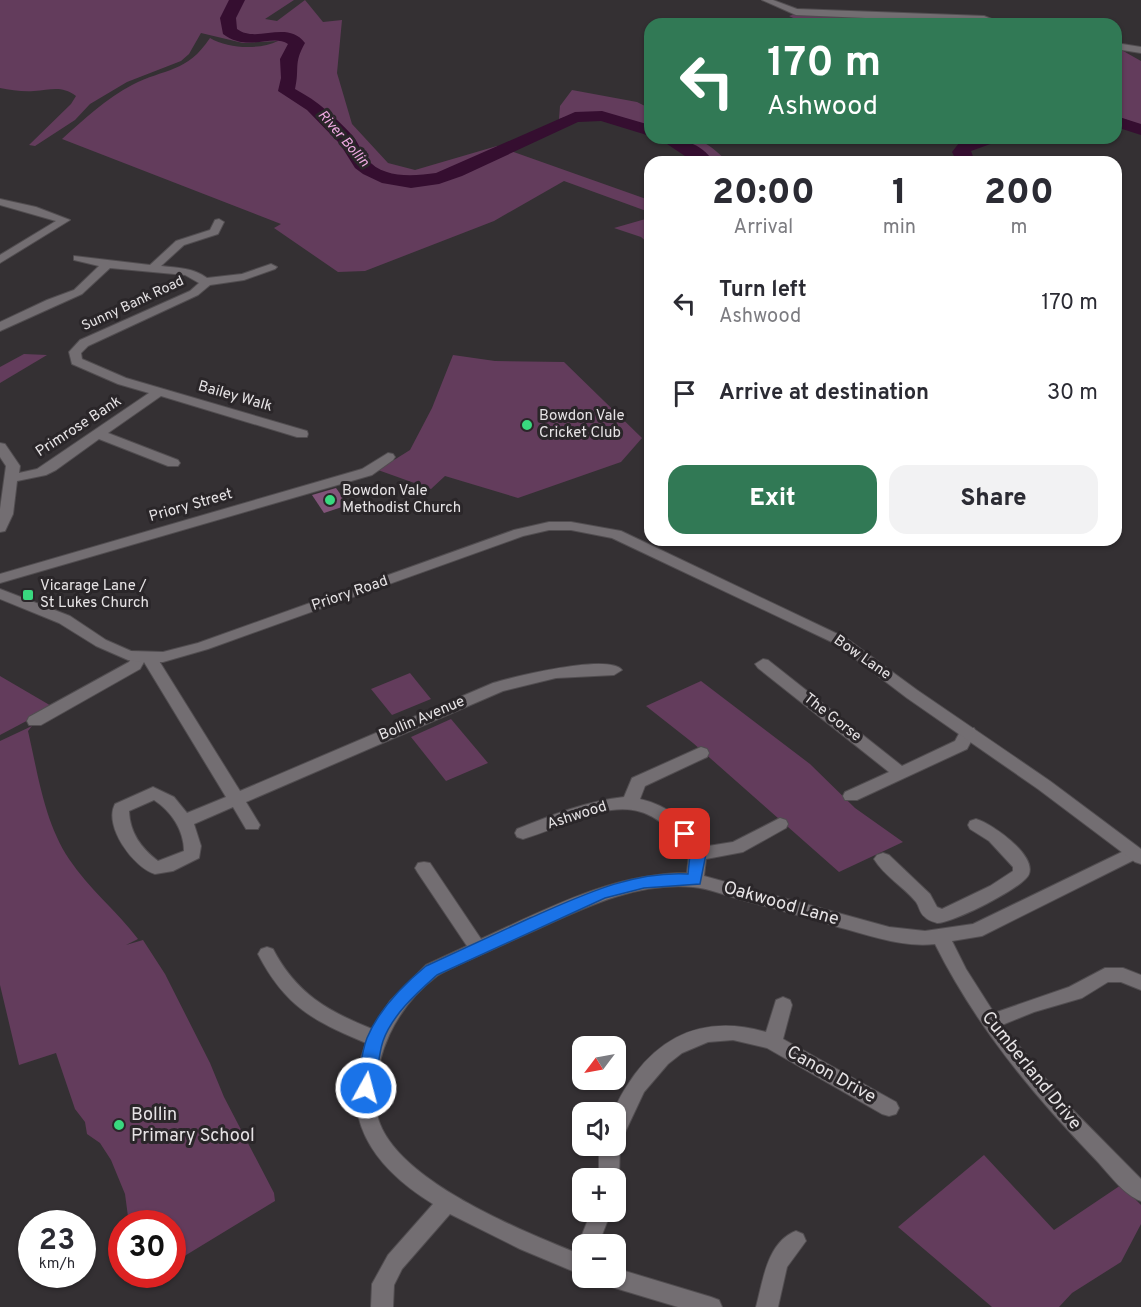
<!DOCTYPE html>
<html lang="en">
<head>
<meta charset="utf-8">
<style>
  :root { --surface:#fff; --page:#f2f2f3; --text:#2b2b33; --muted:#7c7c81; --accent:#317955 }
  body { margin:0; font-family:Overpass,sans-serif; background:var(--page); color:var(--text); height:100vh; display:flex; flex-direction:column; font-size:22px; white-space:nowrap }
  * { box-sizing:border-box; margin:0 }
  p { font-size:20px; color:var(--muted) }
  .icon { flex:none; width:33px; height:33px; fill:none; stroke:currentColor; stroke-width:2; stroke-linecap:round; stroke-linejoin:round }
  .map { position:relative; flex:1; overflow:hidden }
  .drawer { position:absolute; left:644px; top:156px; width:478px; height:390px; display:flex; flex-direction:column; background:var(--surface); border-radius:18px; box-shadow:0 2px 4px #0004 }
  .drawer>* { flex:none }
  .guide { position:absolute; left:644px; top:18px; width:478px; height:126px; border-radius:18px; box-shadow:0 2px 4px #0004; background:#317955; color:#fff; overflow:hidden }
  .needle { width:39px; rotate:238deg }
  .controls { position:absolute; left:572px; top:1036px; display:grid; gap:12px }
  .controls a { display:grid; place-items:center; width:54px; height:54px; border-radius:12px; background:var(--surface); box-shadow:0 2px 4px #0004; font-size:30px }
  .speed { position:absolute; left:18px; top:1210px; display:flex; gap:12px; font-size:30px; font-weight:700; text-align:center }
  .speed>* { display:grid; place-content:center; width:78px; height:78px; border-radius:50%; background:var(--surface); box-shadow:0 2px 4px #0004; line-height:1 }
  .speed small { font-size:15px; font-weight:400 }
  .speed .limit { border:9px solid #d22; background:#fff; color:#111 }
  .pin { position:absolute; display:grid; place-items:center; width:51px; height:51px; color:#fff; margin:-26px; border-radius:12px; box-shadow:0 3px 9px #0006 }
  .me { position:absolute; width:66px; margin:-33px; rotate:7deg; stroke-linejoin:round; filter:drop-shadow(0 0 4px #0008) }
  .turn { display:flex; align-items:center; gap:21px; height:126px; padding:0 24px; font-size:27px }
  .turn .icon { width:78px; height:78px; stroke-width:2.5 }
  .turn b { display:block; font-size:42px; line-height:51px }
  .eta { display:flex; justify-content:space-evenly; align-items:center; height:102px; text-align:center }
  .eta b { font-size:36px; font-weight:800; line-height:42px }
  .cta { display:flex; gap:12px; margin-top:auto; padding:12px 24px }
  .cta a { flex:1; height:69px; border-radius:18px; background:var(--accent); color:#fff; font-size:24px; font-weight:800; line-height:69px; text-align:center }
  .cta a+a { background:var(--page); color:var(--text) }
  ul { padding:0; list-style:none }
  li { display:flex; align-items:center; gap:18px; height:90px; padding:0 24px }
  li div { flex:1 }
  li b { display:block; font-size:22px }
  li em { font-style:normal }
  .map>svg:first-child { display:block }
</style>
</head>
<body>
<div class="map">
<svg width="1141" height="1307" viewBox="0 0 1141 1307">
  <rect width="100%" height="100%" fill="#343033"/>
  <g fill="#633c5c">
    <path d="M0 0H294L265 19 277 21 305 0 323 22 342 20 337 73 352 124 388 163 415 170 497 146 649 200V212L564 181 494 221 365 271 338 272 274 228 281 224 62 139C83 120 107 98 132 85 165 68 187 73 210 38 229 49 259 50 278 41L243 43 201 33 189 54 181 61 127 82 90 104 75 120 35 146 29 145 71 104 76 96C61 85 51 90 34 91 23 92 11 90 0 88Z"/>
    <polygon points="801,12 984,20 996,24 806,24 789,16"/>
    <polygon points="1116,47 1141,61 1141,125 1116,116"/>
    <path d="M572 90 637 102 649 108V128C616 115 594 107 559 119L560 106Z"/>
    <path d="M673 138C702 138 708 143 728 162H714L703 152Z"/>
    <polygon points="649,218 649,244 641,237 614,228"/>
    <polygon points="24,354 47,355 0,383 0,367"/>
    <polygon points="453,355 495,361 564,362 642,438 621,462 518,498 445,476 431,489 378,470 410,450 432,408"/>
    <polygon points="410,673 431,699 392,715 371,689"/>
    <polygon points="0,676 53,707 0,735"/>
    <polygon points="701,681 810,764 855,808 903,842 839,872 693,743 646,706"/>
    <polygon points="451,719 488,763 446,781 411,737"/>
    <path d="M32 726 28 731C38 774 44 821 69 859 88 888 117 911 138 939L126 945 143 940 165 974 210 1063 224 1097 274 1193 275 1201 173 1263 172 1224H129L125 1194 111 1160 100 1143 87 1134 85 1122 75 1109 56 1053 19 1065 0 985V741Z"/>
    <polygon points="984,1155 1054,1230 1121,1185 1141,1205 1141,1224 1121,1262 1072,1293 1059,1307 992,1307 898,1227"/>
  </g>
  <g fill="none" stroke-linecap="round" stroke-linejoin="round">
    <g fill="#350e30" fill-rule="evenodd">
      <path d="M229 0H245L236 18 237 29C257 44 287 19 305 43 293 64 300 68 295 89 319 102 333 115 352 135 358 142 361 151 367 159 383 179 414 176 436 173L575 112 602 111 650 125V136L601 121 578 122 462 176 439 184 411 188 382 183 363 174 355 168 340 144 307 110 278 91 281 78 280 59 288 44C272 33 248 53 223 34L220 18Z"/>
      <polygon points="1116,116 1141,124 1141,135 1116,127"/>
      <path d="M658 138C681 138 700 142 714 162H694Z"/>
      <polygon points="973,138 999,138 996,142 971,151 975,162 957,162 952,152 959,143"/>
    </g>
  </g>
  <polygon fill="#815479" points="336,488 348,505 324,513 312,495"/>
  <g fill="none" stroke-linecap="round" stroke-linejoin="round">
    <defs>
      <g id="minor">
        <polygon points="762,0 773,0 797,9 984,16 1004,24 796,15"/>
        <polygon points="1116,43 1141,47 1141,53 1116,49"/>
        <polygon points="0,199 36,207 70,220 0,263 0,255 56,221 0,205"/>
        <path d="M219 219 224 222 218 234 184 245 161 266C178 268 194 268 207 278L242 274 271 264 277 267 275 269 244 280 210 285 198 295 88 346 81 353 82 359 126 378 307 431 308 434 307 437H297L161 396 108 433 178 460 180 463 178 466H168L99 439 56 470 46 475 17 481 13 514 5 531 0 532V509L6 466 0 457V443L5 444 20 466 19 473 37 469 149 393 118 384 72 364 69 352 80 340 190 291 199 283 185 275 110 268 82 294 0 331V322L47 300 74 290 99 266 74 260V256L150 265 176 241 210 230 215 220Z"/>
        <polygon points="388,453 393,454 395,457 393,460 372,475 0,583 0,574 362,469"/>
        <path d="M139 653 146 657 156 656 240 791 493 683C513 677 609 653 622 670L614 675 556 678 503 691 246 802 260 825 258 829H246L233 807 194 824 201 846 199 858 173 871 155 874C134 868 103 826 115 804L153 787 174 797 187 813 226 797 144 662 140 669 41 725H29L27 721 29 717 129 662 134 654ZM154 800C171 811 184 830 184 851L158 861C141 848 130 833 129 811Z"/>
        <polygon points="763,659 768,660 902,766 955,741 962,728 974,728 976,732 967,749 857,800 845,800 843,796 845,792 889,772 758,668 755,664"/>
        <path d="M701 747 707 749 709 753 707 757 645 786 640 799C670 806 686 822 702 847L733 842 780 818 786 820 788 824 786 828 743 852 706 859 704 876 889 927 925 931 973 924 1128 849 1134 847 1140 849V857L982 936 952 941 966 969 994 1013 1069 987 1105 968H1123L1141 975V990L1121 982H1108L1082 998 1034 1012 1002 1025 1062 1099 1141 1179V1201C1124 1195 1109 1174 1097 1161 1033 1095 976 1026 935 944 903 948 869 935 838 927 805 917 772 908 739 899 724 895 708 888 693 887 638 882 588 906 540 928 516 939 491 950 467 961 458 966 446 970 437 976 396 1007 372 1056 376 1107 381 1176 525 1232 582 1255V1275L520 1249 450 1214 402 1269 394 1285 393 1307H371L372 1284 388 1255 433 1204C372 1166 337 1117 366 1043 313 1021 285 1006 258 954L261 949 267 947 273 949C296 993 327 1011 372 1029L390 1001 426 965 467 946 418 873 415 868 418 863 424 862 430 863 481 939C547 909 613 873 687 873L689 854C639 777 591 818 523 839L517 837 515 833 517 829C552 815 587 801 624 797L632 778Z"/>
        <path d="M976 819C993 824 1036 855 1029 874 1025 887 951 924 937 923 934 922 927 920 925 917 920 914 919 906 916 902 904 887 884 876 874 859L877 855 883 853 889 855 930 894 937 907 942 909 990 886 1013 871V867L989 841 970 829 968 825 970 821Z"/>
        <path d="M783 997 790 1000 792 1005 783 1039 896 1102 899 1108 896 1114 889 1116 882 1114 767 1048 733 1040 708 1042 682 1053 668 1064 644 1092 620 1143 619 1179 616 1185 615 1179H599V1156L602 1146H615C615 1135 613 1118 615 1110 618 1098 628 1084 635 1074 669 1029 713 1017 766 1032L776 1000Z"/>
        <polygon points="591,1212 611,1212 598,1245 582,1245 582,1252 578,1245"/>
        <path d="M796 1231 803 1234 806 1241 787 1267 778 1307H756C763 1281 767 1242 796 1231Z"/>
        <polygon points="615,1268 711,1297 719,1300 722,1307 678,1307 615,1288 607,1285 604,1278 615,1278"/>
      </g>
      <polygon id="tertiary" points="549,522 571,522 621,531 846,638 917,690 1050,781 1141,849 1141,864 1135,862 1038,789 907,698 836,644 612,538 571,530 549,530 523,536 208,649 163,662 140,662 128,660 96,646 59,623 0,599 0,589 70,616 106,640 131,651 163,652 198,643 514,530"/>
    </defs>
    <use href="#minor" stroke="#514d50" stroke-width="2"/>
    <use href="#tertiary" stroke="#514d50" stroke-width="2"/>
    <use href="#minor" fill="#736e72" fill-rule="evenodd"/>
    <use href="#tertiary" fill="#736e72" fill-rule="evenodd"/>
  </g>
  <path fill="#1a73e8" stroke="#114b97" stroke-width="1.5" d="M685 829 691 830 706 854 700 884 644 888 605 898 437 975C417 993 392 1015 383 1041 378 1056 378 1073 375 1088L372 1094 366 1096 360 1094 357 1088C360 1072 361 1053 367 1038 379 1009 403 985 426 966 461 950 496 934 530 918 581 896 631 871 688 874L690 854 678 834 680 830Z"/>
  <g fill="#39d87f" stroke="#2a2629" stroke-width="2">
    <circle cx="527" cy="425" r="6"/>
    <circle cx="330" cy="500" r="6"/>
    <rect x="22" y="589" width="12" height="12" rx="3"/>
    <circle cx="119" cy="1125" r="6"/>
  </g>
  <g text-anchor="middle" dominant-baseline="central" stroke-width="6" stroke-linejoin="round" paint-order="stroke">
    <g font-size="14" font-style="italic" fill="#f0aae2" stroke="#2a2629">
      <text transform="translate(343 139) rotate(49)">River Bollin</text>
    </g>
    <g font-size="14" fill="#e6e3e5" stroke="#2a2629">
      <text transform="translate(133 304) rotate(-25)">Sunny Bank Road</text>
    </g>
    <g font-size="15" fill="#e6e3e5" stroke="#2a2629">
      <text transform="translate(235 397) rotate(16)">Bailey Walk</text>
      <text transform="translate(79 427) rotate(-33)">Primrose Bank</text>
      <text transform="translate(191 506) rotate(-16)">Priory Street</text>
      <text transform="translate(350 594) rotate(-19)">Priory Road</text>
      <text transform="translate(862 658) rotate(35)">Bow Lane</text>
      <text transform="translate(832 718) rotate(38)">The Gorse</text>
      <text transform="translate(422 719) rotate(-23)">Bollin Avenue</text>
      <text transform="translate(577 816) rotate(-18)">Ashwood</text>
    </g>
    <g font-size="15" fill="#e6e3e5" stroke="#2a2629" text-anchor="start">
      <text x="539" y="416">Bowdon Vale<tspan x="539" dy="17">Cricket Club</tspan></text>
      <text x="342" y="491">Bowdon Vale<tspan x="342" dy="17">Methodist Church</tspan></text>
      <text x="40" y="586">Vicarage Lane /<tspan x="40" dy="17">St Lukes Church</tspan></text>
    </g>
    <g font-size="18" fill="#e6e3e5" stroke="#2a2629">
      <text transform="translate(781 904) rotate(16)">Oakwood Lane</text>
      <text transform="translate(1031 1071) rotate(51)">Cumberland Drive</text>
      <text transform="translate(831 1075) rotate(29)">Canon Drive</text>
    </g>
    <g font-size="18" fill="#e6e3e5" stroke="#2a2629" text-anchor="start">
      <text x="131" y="1115">Bollin<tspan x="131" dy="21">Primary School</tspan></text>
    </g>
  </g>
</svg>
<div class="controls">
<a><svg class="needle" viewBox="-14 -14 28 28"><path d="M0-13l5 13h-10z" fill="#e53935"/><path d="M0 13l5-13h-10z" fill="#7c7c81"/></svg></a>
<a><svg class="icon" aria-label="sound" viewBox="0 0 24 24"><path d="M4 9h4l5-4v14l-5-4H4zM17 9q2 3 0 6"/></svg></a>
<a>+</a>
<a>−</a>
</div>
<div class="speed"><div>23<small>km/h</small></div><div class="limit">30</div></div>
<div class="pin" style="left:685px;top:834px;background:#d93025"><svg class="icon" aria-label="arrive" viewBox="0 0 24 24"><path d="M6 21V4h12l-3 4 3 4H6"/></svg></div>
<svg class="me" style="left:366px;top:1088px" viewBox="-20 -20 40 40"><circle r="17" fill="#1a73e8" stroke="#fff" stroke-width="3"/><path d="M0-11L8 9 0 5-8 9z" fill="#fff"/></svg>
<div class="guide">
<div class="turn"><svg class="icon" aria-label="left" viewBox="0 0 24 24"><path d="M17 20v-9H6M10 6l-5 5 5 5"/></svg><div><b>170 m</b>Ashwood</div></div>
</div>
<section class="drawer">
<div class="eta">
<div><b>20:00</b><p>Arrival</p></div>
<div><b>1</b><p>min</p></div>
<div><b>200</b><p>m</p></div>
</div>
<ul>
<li><svg class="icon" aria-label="left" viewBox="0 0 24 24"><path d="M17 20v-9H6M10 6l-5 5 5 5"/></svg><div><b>Turn left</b><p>Ashwood</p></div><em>170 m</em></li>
<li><svg class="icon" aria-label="arrive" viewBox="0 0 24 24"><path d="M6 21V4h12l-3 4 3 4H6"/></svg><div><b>Arrive at destination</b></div><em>30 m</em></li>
</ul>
<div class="cta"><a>Exit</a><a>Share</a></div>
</section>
</div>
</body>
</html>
